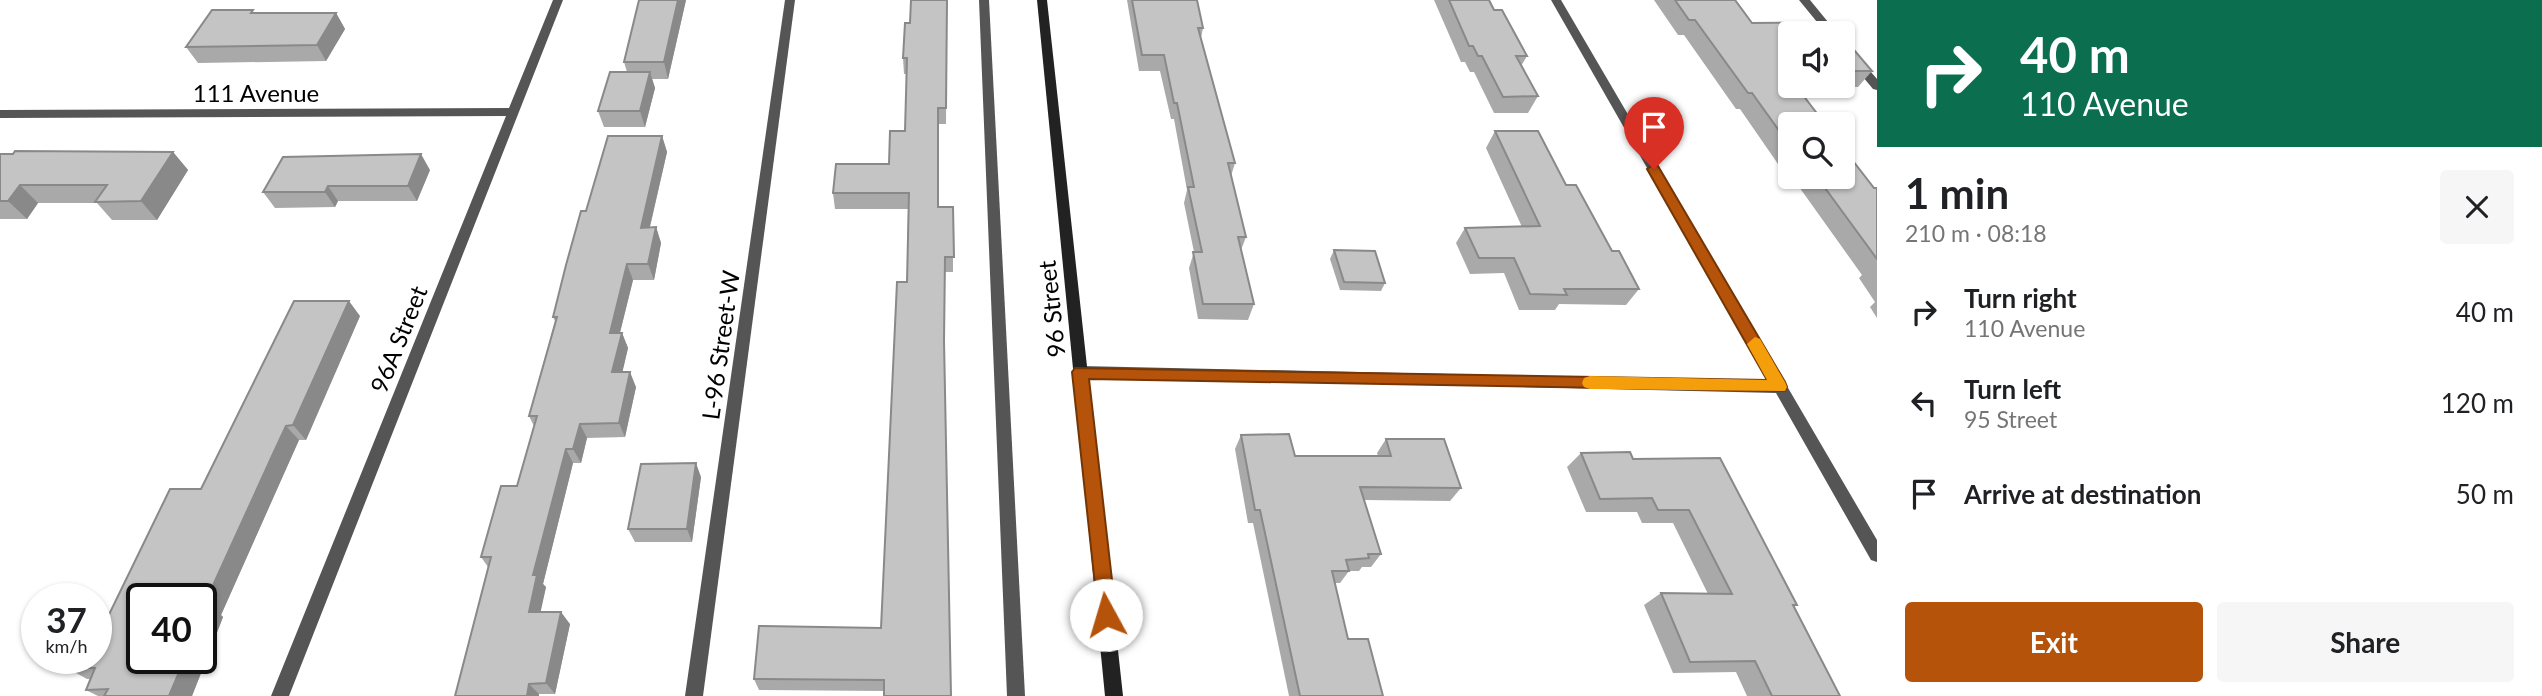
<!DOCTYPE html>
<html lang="en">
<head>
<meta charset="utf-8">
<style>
  :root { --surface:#fff; --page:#f6f6f6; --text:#202124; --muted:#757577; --accent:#b45309 }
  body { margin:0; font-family:Lato,sans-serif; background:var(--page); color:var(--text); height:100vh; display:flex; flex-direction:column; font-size:26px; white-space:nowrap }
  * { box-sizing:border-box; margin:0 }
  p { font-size:23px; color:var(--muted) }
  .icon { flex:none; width:38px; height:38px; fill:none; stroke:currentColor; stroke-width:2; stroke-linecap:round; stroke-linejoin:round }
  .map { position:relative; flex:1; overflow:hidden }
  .side { display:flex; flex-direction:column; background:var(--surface); width:665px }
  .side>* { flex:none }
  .guide { background:#0b6e4f; color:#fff; overflow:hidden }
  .tools { position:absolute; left:1778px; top:21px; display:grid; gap:14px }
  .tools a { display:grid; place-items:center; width:77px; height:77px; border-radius:7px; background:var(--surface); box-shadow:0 2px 5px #0004; font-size:35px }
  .speed { position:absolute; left:21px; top:583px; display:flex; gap:14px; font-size:35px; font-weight:700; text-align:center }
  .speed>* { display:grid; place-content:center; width:91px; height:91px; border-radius:50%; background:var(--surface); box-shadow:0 2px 5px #0004; line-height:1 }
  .speed small { font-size:18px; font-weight:400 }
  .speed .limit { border:4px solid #111; border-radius:10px; background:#fff; color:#111 }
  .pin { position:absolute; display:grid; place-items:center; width:60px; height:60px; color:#fff; margin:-72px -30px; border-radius:50% 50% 50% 0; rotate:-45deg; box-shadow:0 0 7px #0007 }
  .pin .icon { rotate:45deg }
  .me { position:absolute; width:77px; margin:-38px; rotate:354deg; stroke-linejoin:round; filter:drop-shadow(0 0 5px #0008) }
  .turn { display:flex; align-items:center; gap:24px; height:147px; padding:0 28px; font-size:32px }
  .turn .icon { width:91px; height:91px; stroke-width:2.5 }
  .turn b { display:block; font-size:49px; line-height:60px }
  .round { display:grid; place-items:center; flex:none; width:74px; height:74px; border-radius:7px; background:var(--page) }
  .summary { display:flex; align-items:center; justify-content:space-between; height:119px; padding:0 28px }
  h1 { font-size:42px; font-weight:700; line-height:52px }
  .action { display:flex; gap:14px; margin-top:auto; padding:14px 28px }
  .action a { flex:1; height:80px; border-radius:7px; background:var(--accent); color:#fff; font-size:28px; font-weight:700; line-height:80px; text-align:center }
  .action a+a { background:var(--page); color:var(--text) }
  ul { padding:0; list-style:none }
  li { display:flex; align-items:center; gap:21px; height:91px; padding:0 28px }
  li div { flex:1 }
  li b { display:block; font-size:26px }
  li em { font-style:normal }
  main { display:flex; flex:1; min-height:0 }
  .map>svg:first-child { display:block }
</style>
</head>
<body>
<main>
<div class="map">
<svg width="1877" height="696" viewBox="0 0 1877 696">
  <rect width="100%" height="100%" fill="#fff"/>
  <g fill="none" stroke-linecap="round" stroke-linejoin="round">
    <g fill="#555" fill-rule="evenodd">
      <polygon points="785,0 795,0 703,696 685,696"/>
      <polygon points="979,0 989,0 1025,696 1007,696"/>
      <polygon points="1799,0 1810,0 1837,33 1826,33"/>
      <polygon points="1843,43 1847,44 1877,79 1877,90 1873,89 1843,53"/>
    </g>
    <g fill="#555" fill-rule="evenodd">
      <polygon points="553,0 563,0 289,696 271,696 506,116 0,118 0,110 509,108"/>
      <polygon points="1551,0 1561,0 1877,540 1877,562 1871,560 1776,393 1076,376 1074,372 1076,368 1081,366 1769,381"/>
    </g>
    <polygon fill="#222" fill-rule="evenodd" points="1037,0 1047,0 1123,696 1105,696"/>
  </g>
  <g fill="#a9a9a9">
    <polygon points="639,0 686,0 668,79 652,79 655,88 645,127 604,127 598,111 627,72 624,62"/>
    <polygon points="947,0 946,124 938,124 938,207 953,207 953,272 945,272 884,691 759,690 754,679 881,628 907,282 908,209 835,209 833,193 889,164 905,131 907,74 904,74 903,58 910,23"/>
    <polygon points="1127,0 1197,0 1203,28 1201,38 1235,163 1231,176 1246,237 1241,250 1254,304 1248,320 1198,319 1189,268 1194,252 1184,203 1187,190 1174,119 1171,119 1160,71 1139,71"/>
    <polygon points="1434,0 1489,0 1494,10 1527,56 1521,66 1538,96 1528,113 1494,113 1474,72 1470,72 1465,62 1461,62"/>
    <polygon points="1654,0 1735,0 1752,23 1790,33 1790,86 1843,86 1843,37 1872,71 1858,87 1797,87 1790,124 1790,174 1783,164 1778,164 1740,109 1736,109 1684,35 1678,35"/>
    <polygon points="255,13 336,13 345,29 326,61 198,63 186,47"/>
    <polygon points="1495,131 1566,185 1639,289 1626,305 1559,304 1555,310 1519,310 1504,273 1470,274 1456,243 1465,228 1522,227 1486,148"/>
    <polygon points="662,136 667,152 650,227 656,227 661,243 654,280 633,280 620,333 622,333 628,348 622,372 636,387 625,437 587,438 581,463 573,463 543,584 546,587 540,612 570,624 555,694 539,694 539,696 455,696 488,567 481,557 517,486 534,426 529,416 555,321 553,317 586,211"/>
    <polygon points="173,152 188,170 157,220 112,220 97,203 38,203 27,219 0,219 0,154"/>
    <polygon points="430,170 417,201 338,201 335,207 275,208 263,192"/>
    <polygon points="1792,177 1843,177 1874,188 1877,188 1877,318 1870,307 1875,302 1859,278 1862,275"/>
    <polygon points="1334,250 1385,283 1381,291 1340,290 1330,259"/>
    <polygon points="360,316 306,440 299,440 286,469 221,615 223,617 192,696 98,696 86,690 90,679 87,679 67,668 102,629 201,489"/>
    <polygon points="1241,435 1295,456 1378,456 1377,453 1386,439 1461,488 1450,501 1364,500 1381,554 1371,567 1362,567 1359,571 1349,571 1340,583 1335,583 1348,639 1383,696 1289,696 1253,523 1248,523 1235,449"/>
    <polygon points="1581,453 1633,459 1797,605 1794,607 1840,696 1747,696 1736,672 1673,673 1644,605 1661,593 1708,594 1673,523 1642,523 1637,512 1586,512 1567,467"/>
    <polygon points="701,477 692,542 635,542 628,529"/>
  </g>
  <g fill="#898989">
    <polygon points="678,0 686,0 668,79 664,62"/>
    <polygon points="336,13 345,29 326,61 317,45"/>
    <polygon points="650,72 655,88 645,127 640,111"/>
    <polygon points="662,136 667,152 646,243 641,228"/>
    <polygon points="173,152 188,170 157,220 141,201"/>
    <polygon points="421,154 430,170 417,201 408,186"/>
    <polygon points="20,185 38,203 27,219 8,201"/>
    <polygon points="328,186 338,201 335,207 325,192"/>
    <polygon points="656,227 661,243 654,280 648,264"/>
    <polygon points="627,264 633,280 616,348 610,333"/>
    <polygon points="349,301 360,316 306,440 293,425"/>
    <polygon points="622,333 628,348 619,387 612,372"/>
    <polygon points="630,372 636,387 625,437 619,423"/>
    <polygon points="580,424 587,438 581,463 573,449"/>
    <polygon points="286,426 299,440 221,615 223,617 192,696 169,696 185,658 201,658 201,619 204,605"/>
    <polygon points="566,449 573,463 543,584 546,587 538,624 529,612 533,575"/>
    <polygon points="696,463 701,477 692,542 687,529"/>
    <polygon points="561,612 570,624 555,694 546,683"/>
    <polygon points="529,684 539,694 539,696 527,696"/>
  </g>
  <g fill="#c4c4c4" stroke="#898989" stroke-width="2">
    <polygon points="639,0 678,0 664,62 624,62"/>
    <polygon points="911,0 947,0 946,108 938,108 938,207 953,207 954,257 945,257 944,341 951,696 884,696 884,680 754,679 759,626 881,628 897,282 907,282 909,193 833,193 836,164 889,164 890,131 905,131 907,58 903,58 905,23 910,23"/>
    <polygon points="1132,0 1197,0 1203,28 1198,28 1235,163 1228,163 1246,237 1238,237 1254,304 1203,304 1193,252 1202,252 1188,187 1194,187 1177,103 1174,103 1164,55 1142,55"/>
    <polygon points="1449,0 1489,0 1494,10 1502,10 1527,56 1516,56 1538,96 1503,97 1482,56 1478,56 1473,46 1469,46"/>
    <polygon points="1675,0 1735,0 1752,23 1829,22 1839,33 1790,33 1790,71 1785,71 1790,79 1790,86 1796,86 1825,124 1790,124 1790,146 1752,93 1748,93 1695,20 1689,20"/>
    <polygon points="212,10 253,10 251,13 336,13 317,45 186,47"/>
    <polygon points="1843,37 1872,71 1843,71"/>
    <polygon points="610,72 650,72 640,111 598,111"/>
    <polygon points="1495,131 1538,131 1566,185 1576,185 1612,251 1619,251 1639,289 1564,289 1567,295 1530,294 1514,258 1479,258 1465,228 1540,226"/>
    <polygon points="608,136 662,136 641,228 656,227 648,264 627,264 610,333 622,333 612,372 630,372 619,423 580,424 573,449 566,449 533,575 537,575 529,612 561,612 546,683 529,684 527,696 455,696 491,557 481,557 501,486 517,486 537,416 529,416 557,317 553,317 566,265 581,211 586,211"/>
    <polygon points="1843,148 1874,188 1877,188 1877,259 1817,177 1843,177"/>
    <polygon points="15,151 173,152 141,201 95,202 107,185 20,185 8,201 0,201 0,154 13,154"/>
    <polygon points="421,154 408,186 328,186 325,192 263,192 283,157"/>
    <polygon points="1334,250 1375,251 1385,283 1344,282"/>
    <polygon points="294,301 349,301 293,425 286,426 272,456 204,605 207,605 201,619 201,598 142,598 142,658 185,658 169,696 104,696 108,689 86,690 95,668 67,668 71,658 96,658 96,629 102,629 170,489 201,489"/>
    <polygon points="1289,434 1295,456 1391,456 1386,439 1444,439 1461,488 1360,487 1381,554 1368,554 1369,558 1346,560 1349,571 1332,571 1348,639 1368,639 1383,696 1300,696 1260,510 1255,510 1241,435"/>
    <polygon points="1630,452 1633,459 1720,458 1797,605 1793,605 1840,696 1772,696 1755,661 1690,662 1661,593 1732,594 1689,510 1658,510 1652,498 1600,499 1581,453"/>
    <polygon points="696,463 687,529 628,529 641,464"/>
  </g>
  <polygon fill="#b45309" stroke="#753606" stroke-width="2" points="1654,164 1658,166 1785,382 1787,387 1785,391 1089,379 1116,615 1113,622 1106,624 1099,622 1072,372 1075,368 1767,380 1647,169"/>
  <polygon fill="#f59e0b" points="1755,337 1760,339 1785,382 1787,387 1785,391 1590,389 1584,387 1582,383 1584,378 1590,376 1767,380 1747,344"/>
  <g text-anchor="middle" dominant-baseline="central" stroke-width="5" stroke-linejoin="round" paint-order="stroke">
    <g font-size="24" fill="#000" stroke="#fff">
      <text x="256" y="92">111 Avenue</text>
      <text transform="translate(1051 309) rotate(-96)">96 Street</text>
      <text transform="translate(398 339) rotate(-68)">96A Street</text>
      <text transform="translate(720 345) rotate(-82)">L-96 Street-W</text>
    </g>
  </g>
</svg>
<div class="tools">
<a><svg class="icon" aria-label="sound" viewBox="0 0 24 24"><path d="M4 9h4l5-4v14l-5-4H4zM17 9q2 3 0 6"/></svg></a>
<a><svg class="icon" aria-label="search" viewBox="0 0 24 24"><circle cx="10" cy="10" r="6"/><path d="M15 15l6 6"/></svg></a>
</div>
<div class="speed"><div>37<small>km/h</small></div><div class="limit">40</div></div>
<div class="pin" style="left:1654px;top:169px;background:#d93025"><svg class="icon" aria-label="arrive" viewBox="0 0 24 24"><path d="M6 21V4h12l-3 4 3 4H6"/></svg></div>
<svg class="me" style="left:1106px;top:615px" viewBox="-20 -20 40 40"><circle r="19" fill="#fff"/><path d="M0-13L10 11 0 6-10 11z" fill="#b45309"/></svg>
</div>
<section class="side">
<div class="guide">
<div class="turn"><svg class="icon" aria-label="right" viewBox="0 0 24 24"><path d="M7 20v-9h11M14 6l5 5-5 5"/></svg><div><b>40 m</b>110 Avenue</div></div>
</div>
<div class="summary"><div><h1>1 min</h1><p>210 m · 08:18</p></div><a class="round"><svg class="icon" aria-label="close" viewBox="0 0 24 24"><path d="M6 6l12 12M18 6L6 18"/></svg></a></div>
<ul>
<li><svg class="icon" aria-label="right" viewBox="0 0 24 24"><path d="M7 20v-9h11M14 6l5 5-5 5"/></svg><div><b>Turn right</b><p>110 Avenue</p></div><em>40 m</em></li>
<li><svg class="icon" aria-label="left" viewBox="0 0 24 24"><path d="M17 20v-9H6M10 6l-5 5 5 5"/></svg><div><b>Turn left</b><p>95 Street</p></div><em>120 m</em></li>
<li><svg class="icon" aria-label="arrive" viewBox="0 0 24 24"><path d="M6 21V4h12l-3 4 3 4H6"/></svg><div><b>Arrive at destination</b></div><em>50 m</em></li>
</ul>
<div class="action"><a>Exit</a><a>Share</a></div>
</section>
</main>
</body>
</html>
